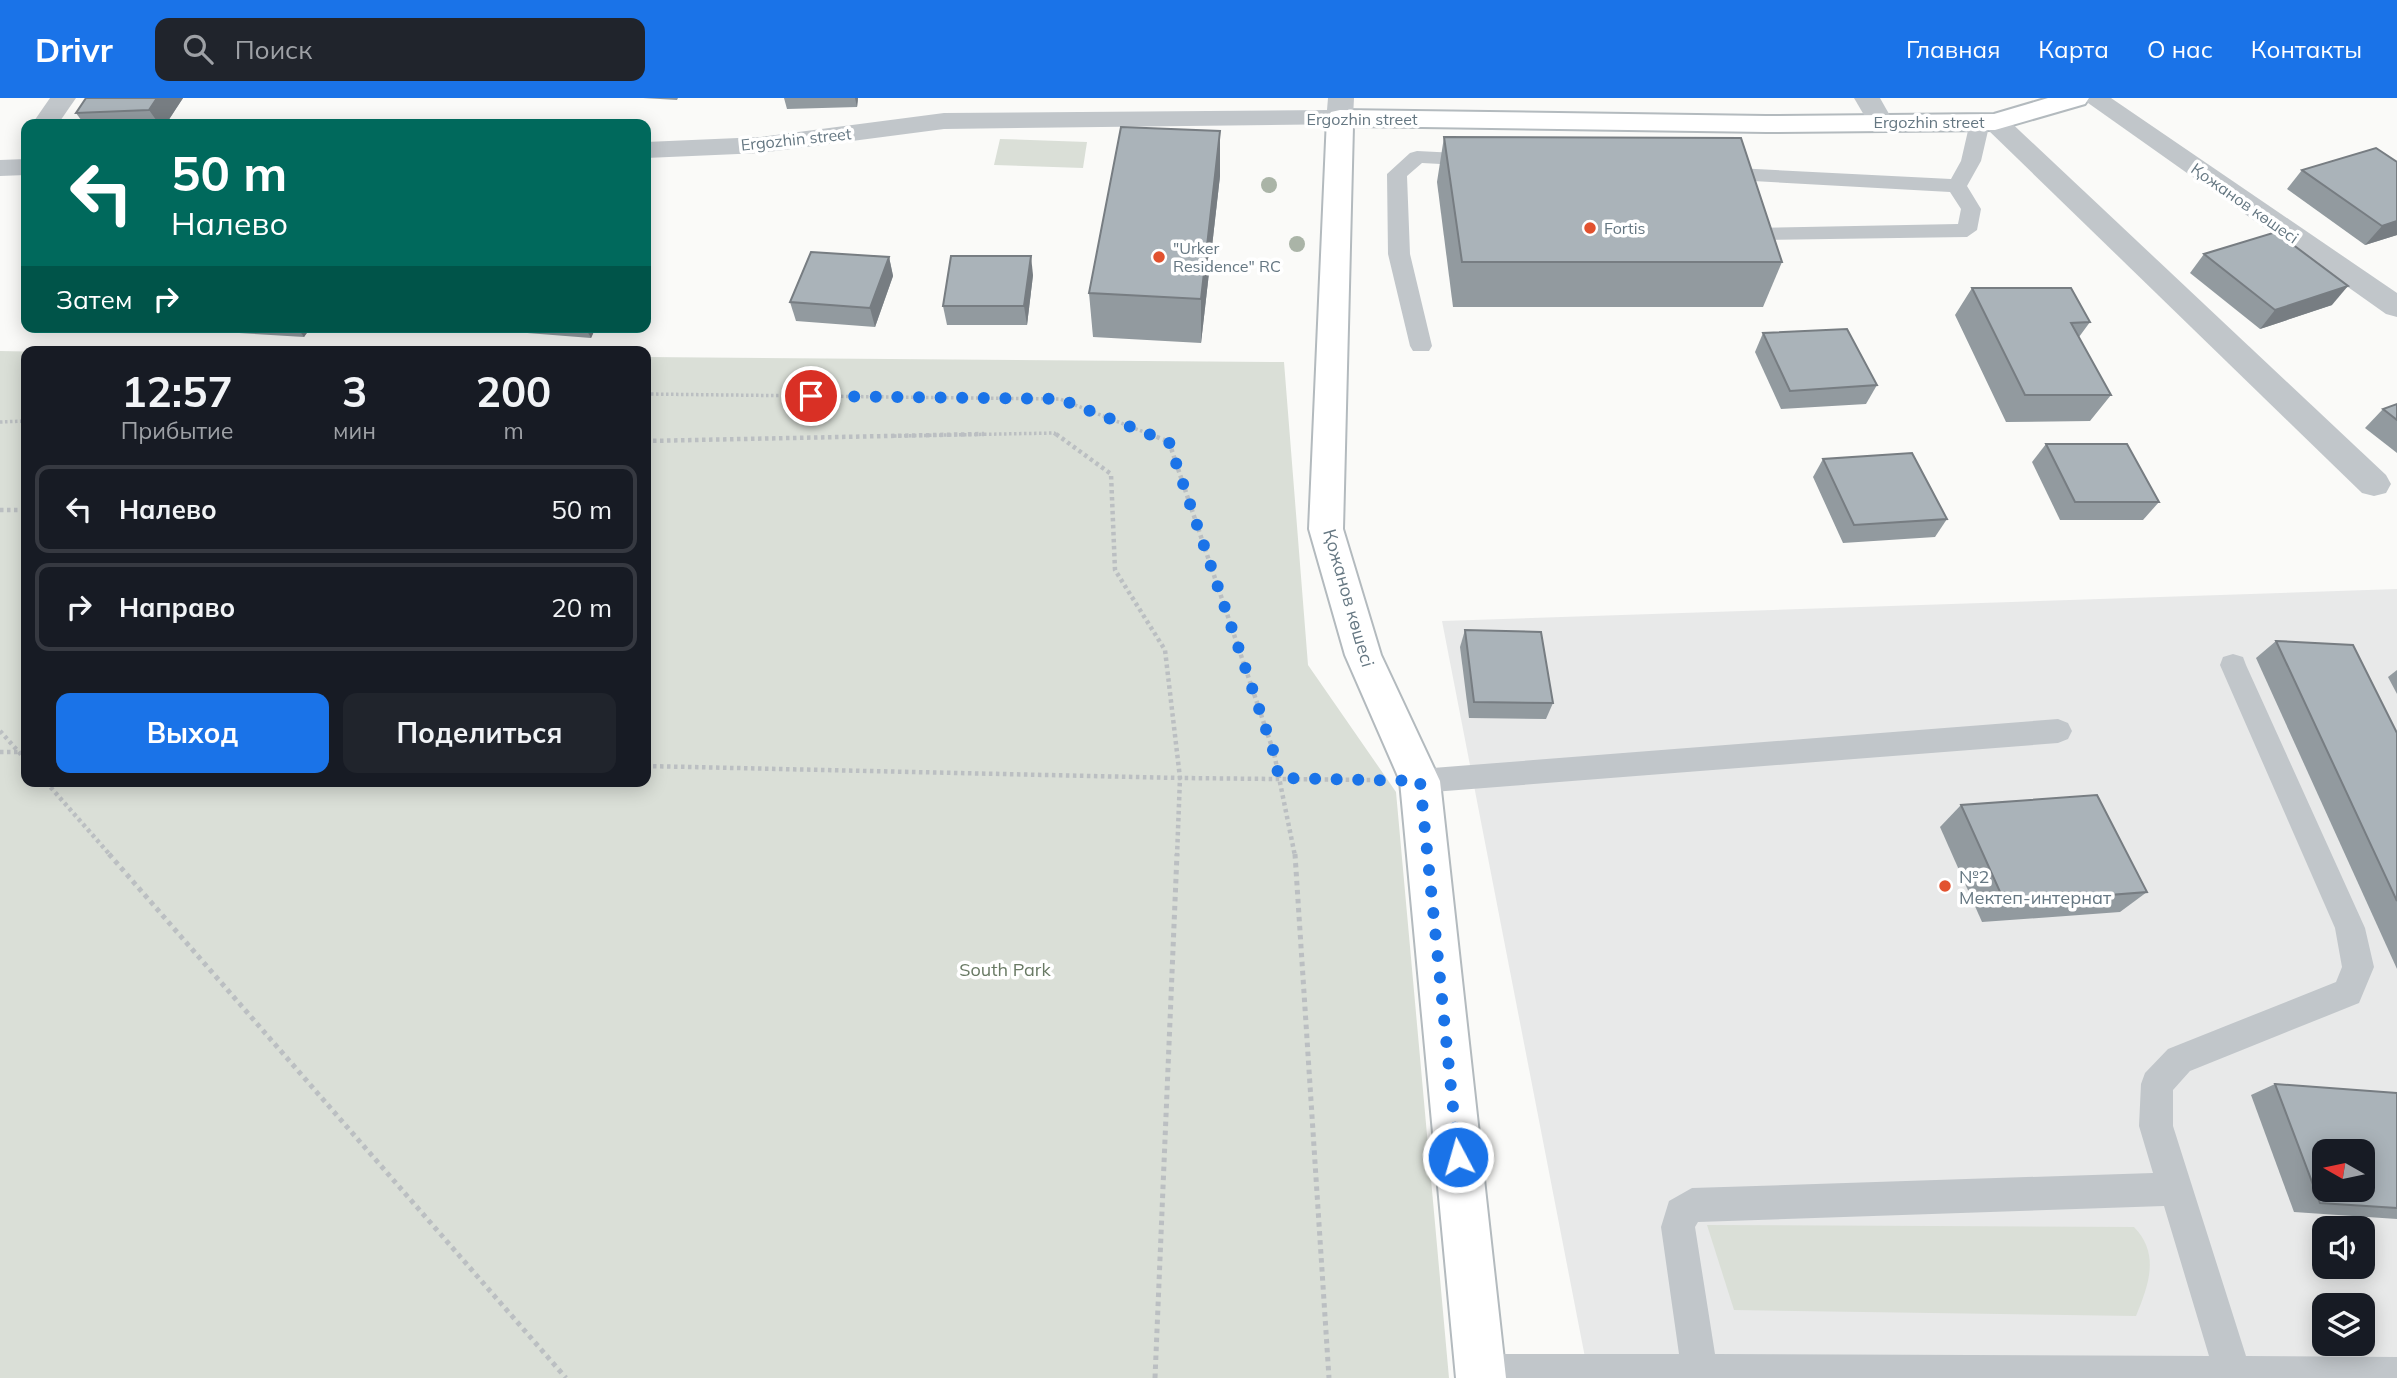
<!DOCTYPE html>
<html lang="ru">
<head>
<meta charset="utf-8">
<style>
  :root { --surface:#171b24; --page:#20242c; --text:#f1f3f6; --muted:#9ea1a6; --line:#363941; --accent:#1a73e8 }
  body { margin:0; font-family:Mulish,sans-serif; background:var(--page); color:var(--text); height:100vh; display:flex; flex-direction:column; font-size:26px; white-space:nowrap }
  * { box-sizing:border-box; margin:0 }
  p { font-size:23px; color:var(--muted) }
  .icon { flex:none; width:38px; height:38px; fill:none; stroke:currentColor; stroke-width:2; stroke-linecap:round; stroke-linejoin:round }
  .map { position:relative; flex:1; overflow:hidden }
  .drawer { position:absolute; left:21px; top:248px; width:630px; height:441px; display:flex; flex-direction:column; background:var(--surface); border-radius:14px; box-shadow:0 4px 18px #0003 }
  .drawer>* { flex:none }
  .hud { position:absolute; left:21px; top:21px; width:630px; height:214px; border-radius:14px; box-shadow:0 4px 18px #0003; background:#00695c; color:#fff; overflow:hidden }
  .needle { width:46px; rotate:279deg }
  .buttons { position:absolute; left:2312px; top:1041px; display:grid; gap:14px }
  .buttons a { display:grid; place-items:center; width:63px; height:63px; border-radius:14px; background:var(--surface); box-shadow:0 4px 18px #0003; font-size:35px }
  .pin { position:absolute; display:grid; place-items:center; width:60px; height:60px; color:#fff; margin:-30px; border:4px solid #fff; border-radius:50%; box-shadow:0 2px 7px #0007 }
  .me { position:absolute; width:77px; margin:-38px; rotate:354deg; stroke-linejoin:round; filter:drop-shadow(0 0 5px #0008) }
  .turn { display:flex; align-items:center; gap:24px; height:147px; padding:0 35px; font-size:32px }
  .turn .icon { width:91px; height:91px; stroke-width:2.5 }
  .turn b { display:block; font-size:49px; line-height:60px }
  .then { display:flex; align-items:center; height:66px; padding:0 35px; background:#0003; gap:14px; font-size:26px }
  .eta { display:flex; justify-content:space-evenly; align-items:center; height:119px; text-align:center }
  .eta b { font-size:42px; font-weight:700; line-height:49px }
  .button { display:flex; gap:14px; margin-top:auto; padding:14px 35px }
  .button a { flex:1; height:80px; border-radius:14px; background:var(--accent); color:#fff; font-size:28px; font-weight:700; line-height:80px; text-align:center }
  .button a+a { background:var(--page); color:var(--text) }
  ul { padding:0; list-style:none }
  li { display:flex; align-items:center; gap:21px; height:88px; margin:0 14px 10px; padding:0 21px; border:4px solid var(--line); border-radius:14px }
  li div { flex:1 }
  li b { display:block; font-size:26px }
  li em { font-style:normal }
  header { display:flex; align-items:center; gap:42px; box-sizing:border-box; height:98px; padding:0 35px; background:var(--accent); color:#fff }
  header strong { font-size:33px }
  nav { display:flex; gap:38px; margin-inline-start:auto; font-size:24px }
  .search { width:490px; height:63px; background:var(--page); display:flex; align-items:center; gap:18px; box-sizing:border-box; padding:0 24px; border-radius:14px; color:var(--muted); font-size:26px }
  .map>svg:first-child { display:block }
</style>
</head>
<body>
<header>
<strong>Drivr</strong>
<div class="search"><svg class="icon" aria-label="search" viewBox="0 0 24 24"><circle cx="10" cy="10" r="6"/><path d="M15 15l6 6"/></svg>Поиск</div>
<nav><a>Главная</a><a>Карта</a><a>О нас</a><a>Контакты</a></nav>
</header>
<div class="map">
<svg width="2397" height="1280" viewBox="0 0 2397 1280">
  <rect width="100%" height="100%" fill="#fafaf8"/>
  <path fill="#e8e9e9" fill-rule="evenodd" d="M2397 491V1280H1589L1442 523ZM2324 1054H2362V1092H2324ZM2324 1130H2362V1169H2324ZM2324 1208H2362V1246H2324Z"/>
  <g fill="#dadfd7">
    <polygon points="1000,41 1087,44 1083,70 994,67"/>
    <polygon points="0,253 50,254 26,254 26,684 646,684 646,259 1284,264 1308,567 1396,694 1449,1280 0,1280"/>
    <path d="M1707 1127 2134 1129C2160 1156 2149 1186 2136 1218L1734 1212Z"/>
  </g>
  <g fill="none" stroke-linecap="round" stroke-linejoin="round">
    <defs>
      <polygon id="secondary" points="2048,0 2089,0 2085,6 1995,32 1766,34 1353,28 1343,431 1381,557 1440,683 1506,1280 1456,1280 1400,683 1345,557 1309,431 1327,20 1331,14 1340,12 1766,18 1994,16"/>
    </defs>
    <use href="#secondary" stroke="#b3babe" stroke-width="4"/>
    <g stroke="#bbbfc2" stroke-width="3.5" stroke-dasharray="2.5 2.5" stroke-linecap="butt">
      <polyline points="646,296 1060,301 1154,338"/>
      <polyline points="0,324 26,323"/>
      <polyline points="894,338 1054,335 1058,338"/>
    </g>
    <g stroke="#bbbfc2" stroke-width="4.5" stroke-dasharray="3.5 3.5" stroke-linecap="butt">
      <polyline points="1056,336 1111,376 1115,472 1165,552 1180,680 1373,682"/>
      <polyline points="1150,336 1169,344 1274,655 1295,758"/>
      <polyline points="646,343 984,336"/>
      <polyline points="0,412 26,412"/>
      <polyline points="0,633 26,662"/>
      <polyline points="0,654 26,654"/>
      <polyline points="646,668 1180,680 1177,758"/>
      <polyline points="46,684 111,758"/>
    </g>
    <g stroke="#bbbfc2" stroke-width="5" stroke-dasharray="4.5 4.5" stroke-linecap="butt">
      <polyline points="109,756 566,1280"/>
      <polyline points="1295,756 1329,1280"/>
      <polyline points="1155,1280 1177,756"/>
    </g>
    <g fill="#c1c6ca" fill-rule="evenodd">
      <polygon points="1980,18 1990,24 1981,63 1967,88 1981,111 1977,132 1967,139 1755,142 1748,140 1745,135 1748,130 1958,126 1961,111 1950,94 1717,81 1707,75 1717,69 1951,81 1961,63 1970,24"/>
      <polygon points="1417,53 1477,56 1487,62 1477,68 1422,65 1407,78 1410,156 1432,248 1429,253 1413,253 1410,248 1388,156 1387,76 1410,55"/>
      <path d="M2233 556 2243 559 2246 567 2365 830 2374 869 2359 905 2190 973 2173 992V1028L2246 1258 2397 1259V1280H1464L1462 1274 1467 1261 1480 1256H1679L1661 1129 1669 1103 1692 1090 2153 1075 2139 1028 2141 986 2145 975 2168 951 2336 884 2342 869 2335 830 2220 567 2223 559ZM2164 1108 2209 1258 1715 1256 1695 1129 1698 1124Z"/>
      <polygon points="2058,621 2068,625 2072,633 2068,641 2058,645 1420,695 1410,692 1406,683 1410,674 1420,671"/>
    </g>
    <g fill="#c1c6ca" fill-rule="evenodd">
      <polygon points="50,0 76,0 58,26 32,26"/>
      <polygon points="1328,0 1354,0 1353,20 1349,26 944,31 761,55 646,60 646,44 761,39 944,15 1327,12"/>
      <polygon points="1854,0 1880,0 1893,23 1889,29 1871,29"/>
      <polygon points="2081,0 2111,0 2397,195 2397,219 2386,216"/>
      <polygon points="1995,16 2004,18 2386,377 2391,386 2386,395 2374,398 2362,395 1986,30 1982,24 1986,18"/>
      <polygon points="26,61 26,77 0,78 0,62"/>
    </g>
    <use href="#secondary" fill="#fff" fill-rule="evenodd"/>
  </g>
  <g fill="#aab4a7">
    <circle cx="1269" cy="87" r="8"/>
    <circle cx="1297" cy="146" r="8"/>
  </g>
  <g fill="#929a9f">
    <polygon points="86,0 183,0 166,26 84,26 76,15"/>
    <polygon points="643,0 678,0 677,2"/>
    <polygon points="784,0 858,0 857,9 787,11"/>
    <polygon points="1220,33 1220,78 1201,245 1093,239 1089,195"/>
    <polygon points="1444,39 1782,164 1763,209 1453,209 1437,84"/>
    <polygon points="2397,64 2397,137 2365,147 2287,91 2302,72"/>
    <polygon points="2204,156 2332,207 2260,231 2190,175"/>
    <polygon points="889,159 893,178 875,229 796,223 790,204"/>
    <polygon points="1033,177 1027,227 947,227 943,208"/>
    <polygon points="1972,190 2090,224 2079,239 2111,297 2090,323 2006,324 1955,217"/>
    <polygon points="218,229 311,229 304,239 222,234"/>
    <polygon points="453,229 596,229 591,240"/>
    <polygon points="1763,235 1877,287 1866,306 1781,311 1755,254"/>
    <polygon points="2397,306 2397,355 2365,330 2383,311"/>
    <polygon points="2046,346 2159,404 2143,422 2060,422 2032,364"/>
    <polygon points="1823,361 1947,421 1935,439 1843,445 1813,379"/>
    <polygon points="1465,532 1553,605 1546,621 1469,620 1460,549"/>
    <polygon points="2276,543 2397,635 2397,871 2256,560"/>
    <polygon points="2397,572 2397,596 2388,579"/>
    <polygon points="1961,707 2147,794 2120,814 1982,824 1940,729"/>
    <polygon points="2275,986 2397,995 2397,1121 2294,1114 2251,997"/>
  </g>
  <g fill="#777d82">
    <polygon points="157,0 183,0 166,26 159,26 149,12"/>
    <polygon points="855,0 858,0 857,9"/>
    <polygon points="1220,33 1220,78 1201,245 1201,201"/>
    <polygon points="2397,123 2397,137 2365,147 2382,128"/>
    <polygon points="1031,158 1033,177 1027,227 1024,208"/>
    <polygon points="889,159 893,178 875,229 870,210"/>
    <polygon points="2348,188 2332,207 2260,231 2275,212"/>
    <polygon points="297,229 311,229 304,239"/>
    <polygon points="585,229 596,229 591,240"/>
  </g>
  <g fill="#aab3b9" stroke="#777d82" stroke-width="2" fill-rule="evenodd">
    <polygon points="86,0 157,0 149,12 76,15"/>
    <polygon points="1121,29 1220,33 1201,201 1089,195"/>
    <polygon points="1444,39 1741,40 1782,164 1462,164"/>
    <polygon points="2376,50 2397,64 2397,123 2382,128 2302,72"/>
    <polygon points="2276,134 2348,188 2275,212 2204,156"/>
    <polygon points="811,154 889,159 870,210 790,204"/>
    <polygon points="951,158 1031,158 1024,208 943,208"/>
    <polygon points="1972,190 2071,190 2090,224 2071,225 2111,297 2025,297"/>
    <polygon points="1847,231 1877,287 1790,293 1763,235"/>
    <polygon points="2397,306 2397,322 2383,311"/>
    <polygon points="2046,346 2127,346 2159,404 2075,404"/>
    <polygon points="1912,355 1947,421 1854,427 1823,361"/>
    <polygon points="1465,532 1541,534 1553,605 1474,604"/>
    <polygon points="2276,543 2353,547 2397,635 2397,803"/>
    <polygon points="2097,697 2147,794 2005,805 1961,707"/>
    <path d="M2275 986 2397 995V1110L2320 1105ZM2324 1054H2362V1092H2324Z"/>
  </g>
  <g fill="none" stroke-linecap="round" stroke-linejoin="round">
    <polyline stroke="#1a73e8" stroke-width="12" stroke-dasharray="0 21.6" points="811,298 1060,301 1169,344 1274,655 1279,680 1420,683 1458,1059"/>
  </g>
  <g fill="#e2522f" stroke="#fff" stroke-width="2.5">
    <circle cx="1590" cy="130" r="7"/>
    <circle cx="1159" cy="159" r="7"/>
    <circle cx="1945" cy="788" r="7"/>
  </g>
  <g text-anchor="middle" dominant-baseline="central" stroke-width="7" stroke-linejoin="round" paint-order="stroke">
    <g font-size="16" fill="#657782" stroke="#fff">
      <text x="1362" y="21">Ergozhin street</text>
      <text x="1929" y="24">Ergozhin street</text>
      <text transform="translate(796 41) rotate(-6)">Ergozhin street</text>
      <text transform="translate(2245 105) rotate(35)">Қожанов көшесі</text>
    </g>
    <g font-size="16" fill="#657782" stroke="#fff" text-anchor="start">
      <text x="1604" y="130">Fortis</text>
      <text x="1173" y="150">"Urker<tspan x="1173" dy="18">Residence" RC</tspan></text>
    </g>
    <g font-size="18" fill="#657782" stroke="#fff">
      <text transform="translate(1349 500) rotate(74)">Қожанов көшесі</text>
    </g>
    <g font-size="18" fill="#657782" stroke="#fff" text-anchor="start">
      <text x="1959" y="778">№2<tspan x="1959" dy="21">Мектеп-интернат</tspan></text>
    </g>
    <g font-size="18" fill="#697a64" stroke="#fff">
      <text x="1005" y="871">South Park</text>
    </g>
  </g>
</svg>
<div class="buttons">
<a><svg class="needle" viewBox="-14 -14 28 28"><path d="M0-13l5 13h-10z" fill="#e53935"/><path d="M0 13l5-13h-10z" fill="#9ea1a6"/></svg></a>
<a><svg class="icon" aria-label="sound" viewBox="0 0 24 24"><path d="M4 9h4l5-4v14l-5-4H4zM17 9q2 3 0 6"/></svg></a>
<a><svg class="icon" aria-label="layers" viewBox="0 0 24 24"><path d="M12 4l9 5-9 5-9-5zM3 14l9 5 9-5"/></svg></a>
</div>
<div class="pin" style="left:811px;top:298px;background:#d93025"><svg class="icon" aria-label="arrive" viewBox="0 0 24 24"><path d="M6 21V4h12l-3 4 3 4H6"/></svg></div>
<svg class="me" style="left:1458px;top:1059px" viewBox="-20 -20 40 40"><circle r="17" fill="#1a73e8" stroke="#fff" stroke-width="3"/><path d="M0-11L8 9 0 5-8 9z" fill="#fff"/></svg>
<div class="hud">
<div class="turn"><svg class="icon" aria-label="left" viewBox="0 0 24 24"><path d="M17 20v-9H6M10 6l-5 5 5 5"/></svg><div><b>50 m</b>Налево</div></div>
<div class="then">Затем<svg class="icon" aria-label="right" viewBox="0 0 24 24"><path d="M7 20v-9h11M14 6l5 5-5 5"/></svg></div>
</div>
<section class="drawer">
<div class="eta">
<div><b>12:57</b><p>Прибытие</p></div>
<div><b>3</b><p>мин</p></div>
<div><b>200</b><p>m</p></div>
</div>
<ul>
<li><svg class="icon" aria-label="left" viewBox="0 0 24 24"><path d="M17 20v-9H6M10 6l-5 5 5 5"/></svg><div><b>Налево</b></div><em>50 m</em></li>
<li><svg class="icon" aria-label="right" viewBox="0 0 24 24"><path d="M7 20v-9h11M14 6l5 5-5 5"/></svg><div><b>Направо</b></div><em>20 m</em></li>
</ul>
<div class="button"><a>Выход</a><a>Поделиться</a></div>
</section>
</div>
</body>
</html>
